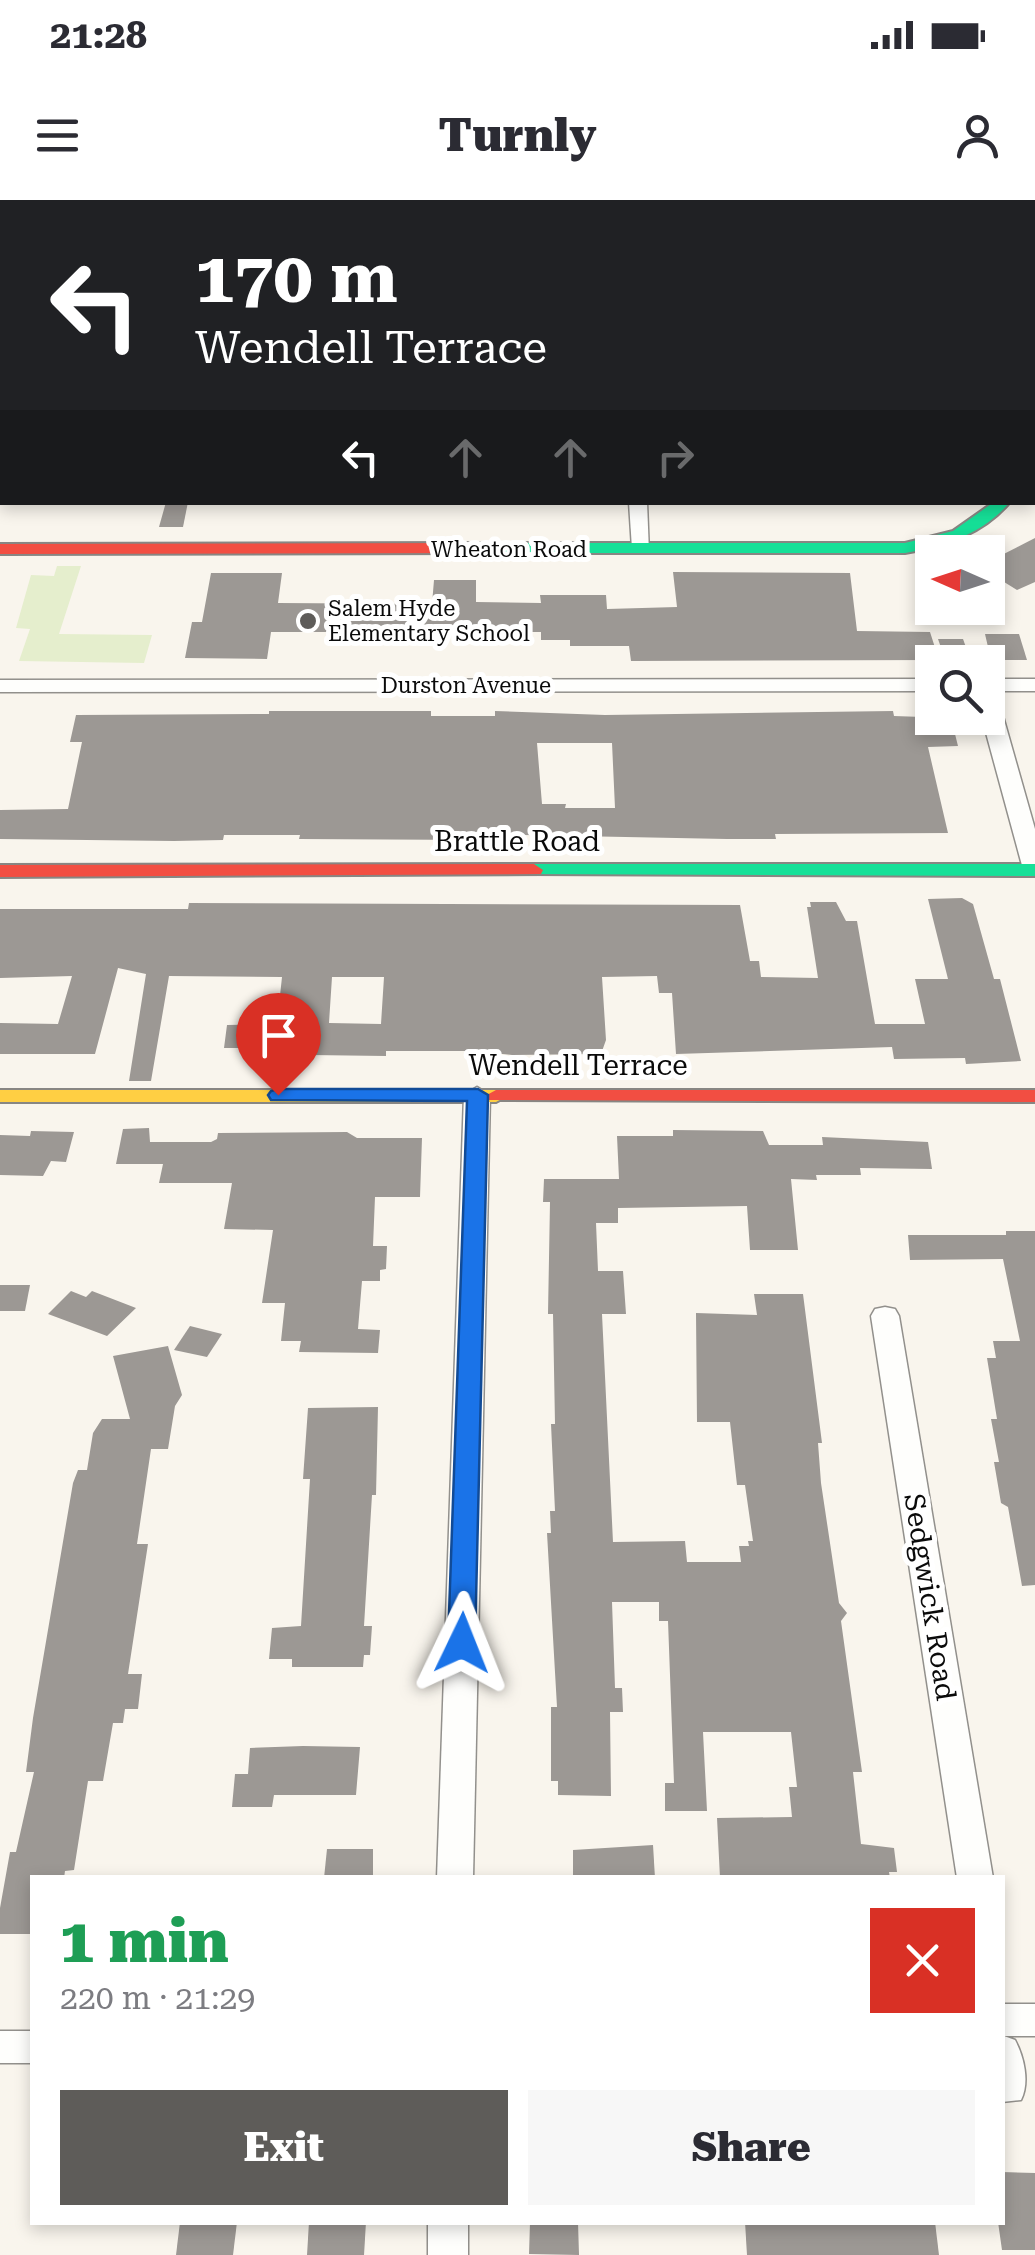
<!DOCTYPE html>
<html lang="en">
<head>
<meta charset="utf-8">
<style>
  :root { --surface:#fff; --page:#f7f7f7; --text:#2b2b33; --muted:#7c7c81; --accent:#5e5c59 }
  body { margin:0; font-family:"Roboto Serif",serif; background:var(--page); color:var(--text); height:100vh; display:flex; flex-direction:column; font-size:38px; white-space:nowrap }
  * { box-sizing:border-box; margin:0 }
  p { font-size:32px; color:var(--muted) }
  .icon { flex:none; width:55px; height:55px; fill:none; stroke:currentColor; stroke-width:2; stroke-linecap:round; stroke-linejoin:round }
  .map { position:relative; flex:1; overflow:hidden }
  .sheet { position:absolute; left:30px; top:1675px; width:975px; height:350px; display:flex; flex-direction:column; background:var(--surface); border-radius:0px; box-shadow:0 5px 15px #0003 }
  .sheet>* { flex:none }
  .guide { position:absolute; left:0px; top:0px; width:1035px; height:305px; box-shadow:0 5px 15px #0003; background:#202124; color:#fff; overflow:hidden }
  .needle { width:65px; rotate:273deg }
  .tools { position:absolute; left:915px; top:335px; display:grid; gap:20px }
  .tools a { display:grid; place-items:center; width:90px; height:90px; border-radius:0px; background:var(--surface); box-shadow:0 5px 15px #0003; font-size:50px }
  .pin { position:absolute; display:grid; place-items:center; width:85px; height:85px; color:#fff; margin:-102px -42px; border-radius:50% 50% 50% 0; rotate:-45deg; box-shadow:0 0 10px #0007 }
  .pin .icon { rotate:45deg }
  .me { position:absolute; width:110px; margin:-55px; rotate:2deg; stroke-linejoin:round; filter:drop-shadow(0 0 8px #0008) }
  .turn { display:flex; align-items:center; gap:35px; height:210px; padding:0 30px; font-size:45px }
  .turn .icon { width:130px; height:130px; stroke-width:2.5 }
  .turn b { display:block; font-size:70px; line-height:85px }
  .lanes { display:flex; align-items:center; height:95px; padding:0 30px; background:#0003; justify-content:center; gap:50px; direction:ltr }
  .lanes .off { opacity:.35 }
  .round { display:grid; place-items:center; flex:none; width:105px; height:105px; border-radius:0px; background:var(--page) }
  .headline { display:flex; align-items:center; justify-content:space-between; height:170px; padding:0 30px }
  h1 { font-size:60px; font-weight:800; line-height:75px; color:#1e9e55 }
  .primary-button { display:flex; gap:20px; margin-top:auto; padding:20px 30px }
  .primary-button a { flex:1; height:115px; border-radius:0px; background:var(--accent); color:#fff; font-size:40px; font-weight:800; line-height:115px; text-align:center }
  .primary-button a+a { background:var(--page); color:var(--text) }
  .status { display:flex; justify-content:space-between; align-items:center; height:70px; padding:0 50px; background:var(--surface); direction:ltr }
  .status svg { height:28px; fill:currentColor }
  header { display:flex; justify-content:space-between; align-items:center; height:130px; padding:0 30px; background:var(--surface); font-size:45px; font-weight:800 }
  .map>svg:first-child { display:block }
</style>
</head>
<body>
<div class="status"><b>21:28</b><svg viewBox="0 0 49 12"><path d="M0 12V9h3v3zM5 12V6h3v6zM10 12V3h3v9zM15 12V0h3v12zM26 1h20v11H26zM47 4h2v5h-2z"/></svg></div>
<header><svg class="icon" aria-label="menu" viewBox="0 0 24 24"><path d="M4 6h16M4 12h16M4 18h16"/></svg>Turnly<svg class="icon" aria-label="person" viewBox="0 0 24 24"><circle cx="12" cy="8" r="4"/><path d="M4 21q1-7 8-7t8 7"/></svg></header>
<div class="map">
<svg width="1035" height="2055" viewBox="0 0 1035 2055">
  <rect width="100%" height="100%" fill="#f9f5ed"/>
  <polygon fill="#e5eecd" points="57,366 81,366 59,434 152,435 144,463 19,461 30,429 16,428 31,375 54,376"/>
  <g fill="#9c9894" fill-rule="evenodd">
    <polygon points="166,302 188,302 183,327 159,327"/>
    <polygon points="1035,338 1035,382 1017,390 988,372 988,362"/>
    <polygon points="673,372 850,373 857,431 930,432 939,460 631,461 629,446 570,446 570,440 541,440 541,432 271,432 267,459 185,458 192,422 202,422 211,373 282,373 278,403 432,404 434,380 476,380 476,402 541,403 540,395 606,395 607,409 677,407"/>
    <polygon points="985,434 1019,434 1027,460 991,460"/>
    <polygon points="938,439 963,439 971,461 946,462"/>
    <path d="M269 511H431V516H495V511L605 515 893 511 894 516 951 518 958 546 928 547 948 633 775 634 776 639H727L524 635V639L478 640 299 639 300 635H224L223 640 174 641 0 639V610L68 609 82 542H70L76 515 269 514ZM537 543H612L615 608H565L566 604H542Z"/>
    <path d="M962 698 973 704 994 779H1000L1021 861 966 864 965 858 894 859 892 847 676 854 672 793H659L657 776 602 777 606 840 601 854 512 855 473 851H386V856L242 854 239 848H224L227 825 277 824 282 777 169 776 151 881H129L146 774 118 768 95 854H0V823L58 824 72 776 0 778V709H188L189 703 740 705 750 761H759L761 777 818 778 807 707H811L810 702H836L846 721H857L875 824H925L915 779H948L928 699ZM332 777H384L381 824 329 823Z"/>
    <polygon points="149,928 150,942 211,942 217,939 218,933 347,932 357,938 422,938 420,997 375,997 373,1046 387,1046 386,1069 380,1070 380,1081 362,1081 358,1129 380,1130 378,1153 299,1152 301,1141 281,1141 285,1103 262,1103 273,1030 224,1029 232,983 159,983 163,964 116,964 123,929"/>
    <polygon points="673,930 763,931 769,945 823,945 822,937 928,942 932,969 860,968 861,975 816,975 817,980 791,979 798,1050 750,1050 747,1006 618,1008 618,1023 596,1023 598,1071 623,1071 626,1114 602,1114 613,1342 685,1341 687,1362 741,1362 739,1346 749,1346 748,1341 753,1341 745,1285 737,1285 730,1222 697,1222 696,1113 757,1115 754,1094 803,1094 822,1243 818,1243 821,1283 839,1403 847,1413 841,1421 862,1572 853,1572 861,1644 894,1648 897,1672 889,1672 890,1678 720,1678 717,1618 792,1617 789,1587 797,1587 791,1532 703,1532 707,1611 665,1611 665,1583 674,1583 668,1421 659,1421 659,1402 612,1402 615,1488 622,1488 623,1512 610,1512 611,1596 558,1595 558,1581 551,1581 551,1507 557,1507 547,1333 551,1333 550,1311 555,1311 551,1224 555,1224 553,1114 548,1114 550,1002 543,1002 544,979 619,979 617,936 673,936"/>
    <polygon points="31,931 74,932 66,962 51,961 43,976 0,975 0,935 30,936"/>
    <polygon points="1006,1031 1035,1031 1035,1385 1022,1386 1008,1307 1001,1303 994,1262 999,1262 991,1219 997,1219 987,1158 996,1158 993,1141 1020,1141 1003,1059 910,1060 908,1035 1006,1035"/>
    <polygon points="0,1085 30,1085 25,1111 0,1111"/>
    <polygon points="71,1091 86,1097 92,1091 136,1108 107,1136 48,1114"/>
    <polygon points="190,1126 222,1134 207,1157 174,1150"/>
    <polygon points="168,1146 182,1195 175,1206 168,1249 151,1249 137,1344 148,1344 128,1474 142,1474 138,1509 125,1509 123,1523 113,1523 103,1581 88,1581 74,1670 65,1671 64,1678 32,1678 32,1734 0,1734 0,1708 10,1652 16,1652 34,1572 26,1572 33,1518 73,1283 78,1270 87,1270 93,1233 102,1219 130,1219 113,1156"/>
    <polygon points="378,1207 376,1295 372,1295 364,1426 372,1426 370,1455 364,1455 363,1467 292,1467 292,1459 269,1459 272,1428 301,1426 310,1279 303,1279 308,1208"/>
    <polygon points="303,1546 360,1547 356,1595 274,1595 272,1607 232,1607 235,1574 248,1574 250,1548"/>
    <polygon points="653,1645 655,1678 573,1678 573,1650"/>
    <polygon points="327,1649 373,1649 373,1678 324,1678"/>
    <polygon points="1002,1972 1035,1973 1035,2050 1002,2050 998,2022 1002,2022"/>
    <polygon points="180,2022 237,2022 233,2055 176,2055"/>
    <polygon points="309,2022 366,2022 364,2055 307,2055"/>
    <polygon points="530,2022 578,2022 579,2055 529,2054"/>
    <polygon points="745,2022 935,2022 939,2055 747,2055"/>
  </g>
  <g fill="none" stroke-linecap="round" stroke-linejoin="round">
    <defs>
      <g id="street">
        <polygon points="1035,13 1035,34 1032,35 1032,14"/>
        <polygon points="1035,272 1035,284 1032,284 1032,273"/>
        <polygon points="629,302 647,302 649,353 635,353 632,349"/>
        <polygon points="932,479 932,491 0,492 0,480"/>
        <rect x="988" y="479" width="47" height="12"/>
        <polygon points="988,496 999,502 1035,629 1035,676 1023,669 982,518 988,518"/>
        <polygon points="477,887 490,895 473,1678 437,1678 464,895"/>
        <polygon points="885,1107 895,1109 899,1116 993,1678 957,1678 871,1116 875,1109"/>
        <path d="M1002 1804H1035V1836H1004L1015 1840C1024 1857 1030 1882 1021 1900L1002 1902Z"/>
        <rect x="0" y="1831" width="32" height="32"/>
        <rect x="428" y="2022" width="40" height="33"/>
      </g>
      <g id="fast">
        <rect x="0" y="43" width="2" height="8"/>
        <path d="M994 302H1010C983 334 946 346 905 353H479L471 348 479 343H905L953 331Z"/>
        <polygon points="534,664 1035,664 1035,676 527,674 525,670"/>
      </g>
      <g id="slow">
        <rect x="1032" y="46" width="3" height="8"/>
        <polygon points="0,890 496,890 507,896 496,902 0,902"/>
      </g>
      <g id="jam">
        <polygon points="0,344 479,343 487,348 479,353 0,354"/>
        <polygon points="534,664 543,670 541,674 0,677 0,665"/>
        <polygon points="496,890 1035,890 1035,902 489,900 485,896"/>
      </g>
    </defs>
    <use href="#street" stroke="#92908c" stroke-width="3"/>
    <use href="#fast" stroke="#888683" stroke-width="4"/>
    <use href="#slow" stroke="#888683" stroke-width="4"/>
    <use href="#jam" stroke="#888683" stroke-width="4"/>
    <use href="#street" fill="#fefefc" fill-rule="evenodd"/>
    <use href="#fast" fill="#16e098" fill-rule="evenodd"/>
    <use href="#slow" fill="#ffcf43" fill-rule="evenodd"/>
    <use href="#jam" fill="#f24e42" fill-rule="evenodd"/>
  </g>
  <polygon fill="#1a73e8" stroke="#114b97" stroke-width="2.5" points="278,889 478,889 488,895 475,1443 471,1450 452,1450 448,1443 467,901 271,900 268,895 271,891"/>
  <circle fill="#5e5c59" stroke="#fff" stroke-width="4" cx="308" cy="421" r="10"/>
  <g text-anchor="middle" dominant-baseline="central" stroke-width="10" stroke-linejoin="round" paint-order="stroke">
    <g font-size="22" fill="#0a0a0a" stroke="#fff">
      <text x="509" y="349">Wheaton Road</text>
      <text x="466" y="485">Durston Avenue</text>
    </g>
    <g font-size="22" fill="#0a0a0a" stroke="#fff" text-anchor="start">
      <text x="328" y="408">Salem Hyde<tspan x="328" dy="25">Elementary School</tspan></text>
    </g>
    <g font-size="28" fill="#0a0a0a" stroke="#fff">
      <text x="517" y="641">Brattle Road</text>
      <text x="578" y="865">Wendell Terrace</text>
      <text transform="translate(930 1397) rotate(81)">Sedgwick Road</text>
    </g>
  </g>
</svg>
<div class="tools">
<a><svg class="needle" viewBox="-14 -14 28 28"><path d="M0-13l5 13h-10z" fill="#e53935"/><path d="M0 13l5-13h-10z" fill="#7c7c81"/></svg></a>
<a><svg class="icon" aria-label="search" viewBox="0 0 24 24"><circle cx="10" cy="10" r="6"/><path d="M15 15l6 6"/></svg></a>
</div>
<div class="pin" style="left:278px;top:895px;background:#d93025"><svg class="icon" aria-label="arrive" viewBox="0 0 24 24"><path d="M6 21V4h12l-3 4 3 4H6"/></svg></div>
<svg class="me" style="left:462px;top:1443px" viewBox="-20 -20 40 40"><path d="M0-17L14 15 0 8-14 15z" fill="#1a73e8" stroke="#fff" stroke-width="4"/></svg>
<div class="guide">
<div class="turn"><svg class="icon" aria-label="left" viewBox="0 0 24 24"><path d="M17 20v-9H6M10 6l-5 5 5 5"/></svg><div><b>170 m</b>Wendell Terrace</div></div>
<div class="lanes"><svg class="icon" aria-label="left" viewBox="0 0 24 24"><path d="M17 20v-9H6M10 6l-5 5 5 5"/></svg><svg class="icon off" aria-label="ahead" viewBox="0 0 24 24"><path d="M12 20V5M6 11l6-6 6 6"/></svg><svg class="icon off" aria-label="ahead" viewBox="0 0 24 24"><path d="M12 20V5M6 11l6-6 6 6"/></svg><svg class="icon off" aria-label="right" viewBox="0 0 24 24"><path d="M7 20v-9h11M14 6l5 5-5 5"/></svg></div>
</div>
<section class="sheet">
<div class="headline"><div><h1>1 min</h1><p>220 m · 21:29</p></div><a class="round" style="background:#d93025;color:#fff"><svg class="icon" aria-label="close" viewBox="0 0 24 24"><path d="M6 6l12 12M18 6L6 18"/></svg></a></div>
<div class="primary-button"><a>Exit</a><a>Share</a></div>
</section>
</div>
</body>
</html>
